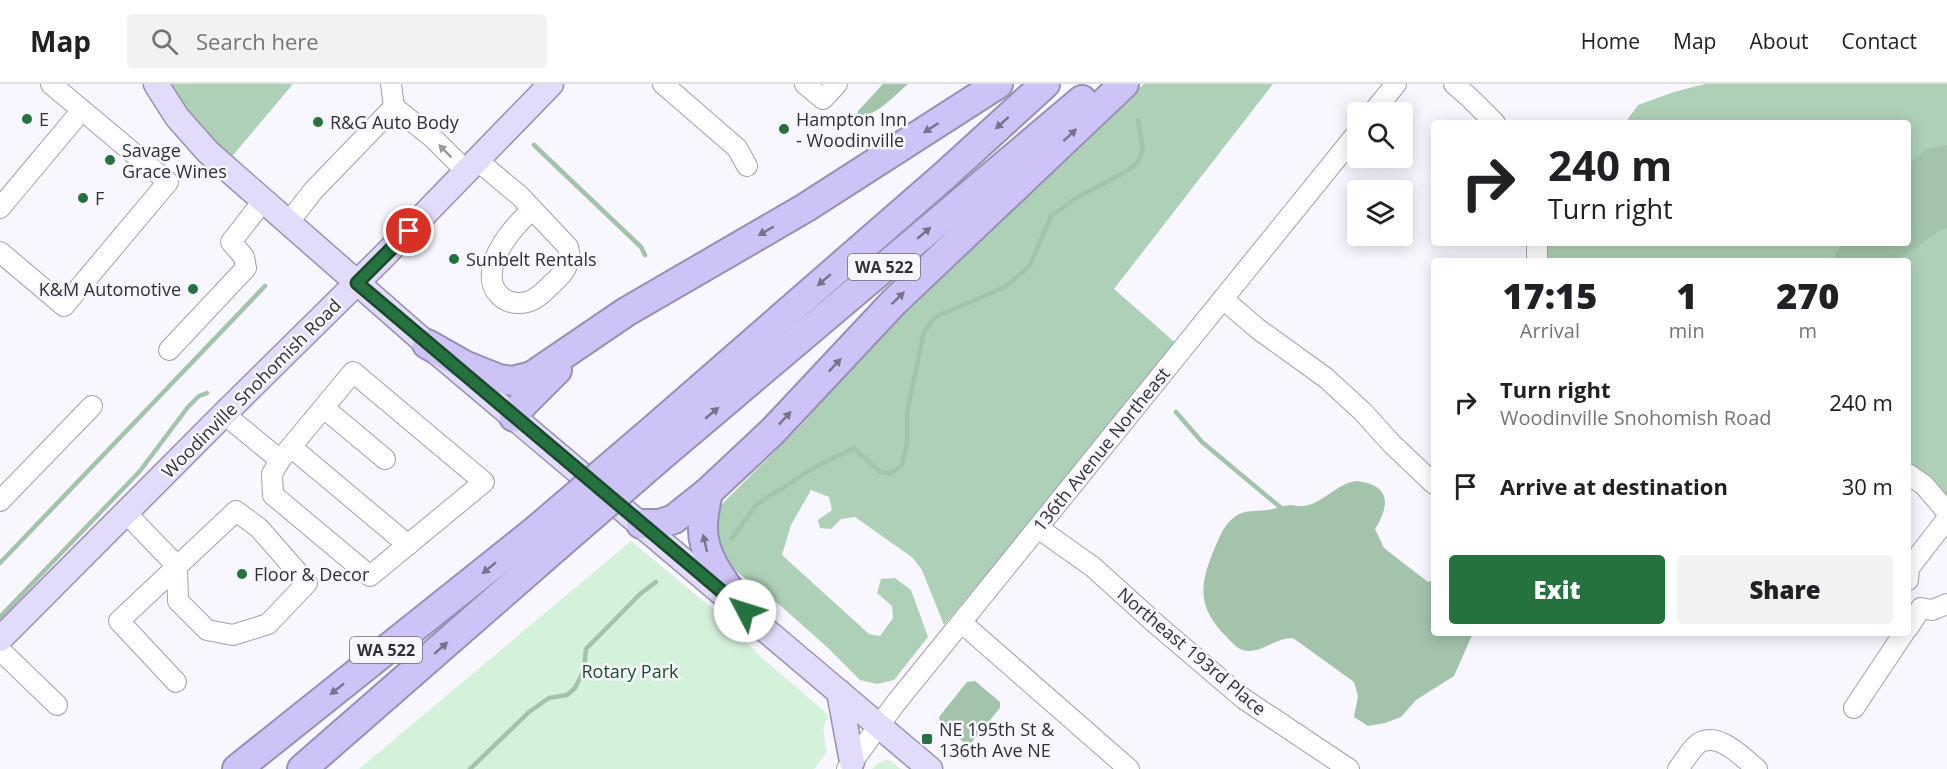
<!DOCTYPE html>
<html lang="en">
<head>
<meta charset="utf-8">
<style>
  :root { --surface:#fff; --page:#f2f2f2; --text:#202124; --muted:#757577; --line:#e0e0e0; --accent:#257140 }
  body { margin:0; font-family:"Open Sans",sans-serif; background:var(--page); color:var(--text); height:100vh; display:flex; flex-direction:column; font-size:22px; white-space:nowrap }
  * { box-sizing:border-box; margin:0 }
  p { font-size:20px; color:var(--muted) }
  .icon { flex:none; width:33px; height:33px; fill:none; stroke:currentColor; stroke-width:2; stroke-linecap:round; stroke-linejoin:round }
  .map { position:relative; flex:1; overflow:hidden }
  .side { position:absolute; left:1431px; top:174px; width:480px; height:378px; display:flex; flex-direction:column; background:var(--surface); border-radius:6px; box-shadow:0 3px 15px #0003 }
  .side>* { flex:none }
  .hud { position:absolute; left:1431px; top:36px; width:480px; height:126px; border-radius:6px; box-shadow:0 3px 15px #0003; background:#fff; color:var(--text); overflow:hidden }
  .controls { position:absolute; left:1347px; top:18px; display:grid; gap:12px }
  .controls a { display:grid; place-items:center; width:66px; height:66px; border-radius:6px; background:var(--surface); box-shadow:0 3px 15px #0003; font-size:30px }
  .pin { position:absolute; display:grid; place-items:center; width:51px; height:51px; color:#fff; margin:-26px; border:3px solid #fff; border-radius:50%; box-shadow:0 2px 6px #0007 }
  .me { position:absolute; width:66px; margin:-33px; rotate:310deg; stroke-linejoin:round; filter:drop-shadow(0 0 4px #0008) }
  .turn { display:flex; align-items:center; gap:21px; height:126px; padding:0 18px; font-size:27px }
  .turn .icon { width:78px; height:78px; stroke-width:2.5 }
  .turn b { display:block; font-size:42px; line-height:51px }
  .eta { display:flex; justify-content:space-evenly; align-items:center; height:102px; text-align:center }
  .eta b { font-size:36px; font-weight:800; line-height:42px }
  .cta { display:flex; gap:12px; margin-top:auto; padding:12px 18px }
  .cta a { flex:1; height:69px; border-radius:6px; background:var(--accent); color:#fff; font-size:24px; font-weight:800; line-height:69px; text-align:center }
  .cta a+a { background:var(--page); color:var(--text) }
  ul { padding:0; list-style:none }
  li { display:flex; align-items:center; gap:18px; height:84px; padding:0 18px }
  li div { flex:1 }
  li b { display:block; font-size:22px }
  li em { font-style:normal }
  header { display:flex; align-items:center; gap:36px; box-sizing:border-box; height:84px; padding:0 30px; background:var(--surface); border-bottom:2px solid var(--line) }
  header strong { font-size:28px }
  nav { display:flex; gap:33px; margin-inline-start:auto; font-size:21px }
  .search { width:420px; height:54px; background:var(--page); display:flex; align-items:center; gap:15px; box-sizing:border-box; padding:0 21px; border-radius:6px; color:var(--muted); font-size:22px }
  .map>svg:first-child { display:block }
</style>
</head>
<body>
<header>
<strong>Map</strong>
<div class="search"><svg class="icon" aria-label="search" viewBox="0 0 24 24"><circle cx="10" cy="10" r="6"/><path d="M15 15l6 6"/></svg>Search here</div>
<nav><a>Home</a><a>Map</a><a>About</a><a>Contact</a></nav>
</header>
<div class="map">
<svg width="1947" height="685" viewBox="0 0 1947 685">
  <rect width="100%" height="100%" fill="#f8f7ff"/>
  <g fill="#d4f1da">
    <path d="M631 457 718 529 761 573 825 628 829 634C819 642 826 656 827 668L814 685H359Z"/>
    <polygon points="885,676 891,677 901,685 872,685 876,681"/>
  </g>
  <g fill="#aed0b6">
    <polygon points="156,0 293,0 224,82"/>
    <polygon points="1144,0 1273,0 1114,205 1178,261 944,541 922,486 913,474 855,433 841,435 831,445 820,444 818,436 832,426 829,413 811,406 791,441 782,471 869,550 880,552 893,534 892,522 877,509 881,495 895,494 911,506 928,553 894,596 877,600 860,596 827,563 782,523 737,488 723,473 714,456 718,424 803,339 862,271 1015,112"/>
    <polygon points="1705,0 1947,0 1947,428 1908,390 1908,177 1537,177 1537,159 1908,159 1908,39 1625,39 1638,21 1674,8"/>
  </g>
  <g fill="#a3c4aa">
    <path d="M883 0H908C897 9 872 37 857 31L858 27Z"/>
    <path d="M1947 61V144C1932 148 1922 162 1908 169 1885 181 1859 177 1834 177L1833 175 1842 159H1908V80L1926 65Z"/>
    <path d="M1357 397C1391 401 1390 421 1375 445L1384 464 1428 498 1434 496V549H1473L1454 592 1416 616 1401 633 1385 639 1368 642 1354 633 1358 612 1354 598 1293 554C1275 553 1258 573 1240 565 1233 561 1226 552 1220 546 1195 517 1202 494 1216 461 1221 450 1225 439 1236 432 1246 425 1256 428 1267 426 1275 425 1282 422 1290 421 1294 421 1299 423 1304 422 1324 419 1337 399 1357 397Z"/>
    <polygon points="975,597 1000,618 1000,624 971,659 966,660 940,639 939,633 967,598"/>
  </g>
  <g fill="none" stroke-linecap="round" stroke-linejoin="round">
    <g stroke="#a3c4aa" stroke-width="4.5">
      <polyline points="534,61 641,163 645,171"/>
      <polyline points="1176,328 1202,358 1280,423"/>
      <polyline points="732,454 757,420 815,383 854,364 879,387 890,390 902,381 907,359 907,328 924,248 935,233 1003,204 1016,194 1030,181 1051,132 1076,114 1129,86 1138,78 1143,65 1138,36"/>
      <polyline points="0,479 265,202"/>
      <polyline points="0,533 140,387 188,323 199,312 207,309"/>
      <polyline points="470,685 529,628 549,614 567,611 575,604 584,586 586,565 640,510 656,498"/>
    </g>
    <defs>
      <g id="minor">
        <polyline points="391,0 394,23"/>
        <polyline points="663,0 737,64 747,82"/>
        <polyline points="805,0 823,15 837,0"/>
        <polyline points="1454,0 1471,15 1495,39"/>
        <polyline points="1373,28 1396,0"/>
        <path d="M478 77 520 112 568 163C572 179 564 189 553 199 545 206 537 216 527 218 506 223 489 208 492 187 495 164 516 140 532 126"/>
        <polyline points="0,124 82,26"/>
        <polyline points="288,139 313,107 394,23 433,54 467,88"/>
        <polyline points="0,168 64,222 168,98 51,0"/>
        <polyline points="1537,177 1537,159"/>
        <polyline points="1223,215 1258,245 1326,294 1363,328 1391,359 1434,400"/>
        <polyline points="169,266 246,184 244,173 231,158 263,117"/>
        <polygon points="353,288 484,398 370,492 273,411 272,390 280,376"/>
        <polyline points="324,324 385,375"/>
        <polyline points="224,330 280,376"/>
        <polyline points="291,363 408,461"/>
        <polyline points="1908,390 1924,401 1947,428"/>
        <polyline points="0,417 92,322"/>
        <polyline points="126,429 177,482 178,517 207,546 233,551 268,540 307,499 259,444 236,427 119,537 176,598"/>
        <polyline points="1038,444 1093,483 1156,540 1244,615 1349,685"/>
        <polyline points="1908,496 1909,484 1947,435"/>
        <polyline points="962,539 1129,685"/>
        <polyline points="1908,544 1921,524 1932,526 1947,520"/>
        <polyline points="0,566 57,621"/>
        <polyline points="1854,624 1904,549"/>
        <polyline points="847,685 895,620 1358,48"/>
        <path d="M1678 685C1684 678 1691 664 1699 659 1719 647 1743 674 1757 685"/>
      </g>
      <g id="major">
        <polyline points="156,0 177,33 208,68 427,260 930,685"/>
        <polyline points="0,555 224,330 381,175 551,0"/>
        <polyline points="839,608 852,678"/>
      </g>
      <g id="highway">
        <polyline points="427,260 464,281 499,295 512,297 532,292 626,228 805,124 998,0"/>
        <polyline points="514,333 522,321 557,286"/>
        <polyline points="647,351 944,92 1045,0"/>
        <polyline points="667,367 1082,16"/>
        <path d="M708 408C706 419 703 430 703 441 701 473 727 502 745 527"/>
        <polyline points="641,440 660,440 674,435 708,408 773,347 894,218 1124,0"/>
        <polyline points="237,685 535,447"/>
        <polyline points="302,685 555,464"/>
      </g>
    </defs>
    <use href="#minor" stroke="#a2a0ac" stroke-width="22"/>
    <use href="#major" stroke="#9790b2" stroke-width="27"/>
    <use href="#highway" stroke="#9790b2" stroke-width="32"/>
    <use href="#minor" stroke="#fff" stroke-width="20"/>
    <use href="#major" stroke="#e2dbfa" stroke-width="24"/>
    <use href="#highway" stroke="#cec3f6" stroke-width="28"/>
    <defs>
      <g id="highway-bridge">
        <polyline points="535,447 647,351"/>
        <polyline points="555,464 667,367"/>
      </g>
    </defs>
    <use href="#highway-bridge" stroke="#9790b2" stroke-width="32" stroke-linecap="butt"/>
    <use href="#highway-bridge" stroke="#cec3f6" stroke-width="28"/>
  </g>
  <defs><path id="oneway-solid" d="M-6-.8H1V-3.2L6.5 0L1 3.2V.8H-6Z" transform="scale(1.5)"/></defs>
  <g fill="#78728c">
    <use href="#oneway-solid" transform="translate(1002 39) rotate(138)"/>
    <use href="#oneway-solid" transform="translate(931 44) rotate(147)"/>
    <use href="#oneway-solid" transform="translate(1070 51) rotate(-43)"/>
    <use href="#oneway-solid" transform="translate(766 147) rotate(150)"/>
    <use href="#oneway-solid" transform="translate(924 149) rotate(-40)"/>
    <use href="#oneway-solid" transform="translate(824 196) rotate(139)"/>
    <use href="#oneway-solid" transform="translate(898 214) rotate(-44)"/>
    <use href="#oneway-solid" transform="translate(835 281) rotate(-47)"/>
    <use href="#oneway-solid" transform="translate(712 329) rotate(-40)"/>
    <use href="#oneway-solid" transform="translate(785 334) rotate(-47)"/>
    <use href="#oneway-solid" transform="translate(705 459) rotate(-103)"/>
    <use href="#oneway-solid" transform="translate(489 484) rotate(141)"/>
    <use href="#oneway-solid" transform="translate(441 564) rotate(-41)"/>
    <use href="#oneway-solid" transform="translate(337 605) rotate(141)"/>
  </g>
  <use fill="#98989a" href="#oneway-solid" transform="translate(445 67) rotate(-135)"/>
  <g fill="none" stroke-linecap="round" stroke-linejoin="round">
    <defs>
      <polyline id="route" points="409,147 357,199 745,527"/>
    </defs>
    <use href="#route" stroke="#18492a" stroke-width="15"/>
    <use href="#route" stroke="#257140" stroke-width="10"/>
  </g>
  <g fill="#257140" stroke="#f8f7ff" stroke-width="2">
    <circle cx="27" cy="35" r="6"/>
    <circle cx="318" cy="38" r="6"/>
    <circle cx="784" cy="45" r="6"/>
    <circle cx="110" cy="76" r="6"/>
    <circle cx="83" cy="114" r="6"/>
    <circle cx="454" cy="175" r="6"/>
    <circle cx="193" cy="205" r="6"/>
    <circle cx="242" cy="490" r="6"/>
    <rect x="921" y="649" width="12" height="12" rx="3"/>
  </g>
  <g text-anchor="middle" dominant-baseline="central" stroke-width="5" stroke-linejoin="round" paint-order="stroke">
    <g fill="#f8f7ff" stroke="#6d6c72" stroke-width="1.5">
      <rect x="848" y="170" width="72" height="26" rx="4.5"/>
      <rect x="350" y="553" width="72" height="26" rx="4.5"/>
    </g>
    <g font-size="16" font-weight="bold" fill="#313035">
      <text x="884" y="183">WA 522</text>
      <text x="386" y="566">WA 522</text>
    </g>
    <g font-size="18" fill="#313035" stroke="#f8f7ff" text-anchor="start">
      <text x="39" y="35">E</text>
      <text x="796" y="35">Hampton Inn<tspan x="796" dy="21">- Woodinville</tspan></text>
      <text x="330" y="38">R&amp;G Auto Body</text>
      <text x="122" y="66">Savage<tspan x="122" dy="21">Grace Wines</tspan></text>
      <text x="95" y="114">F</text>
      <text x="466" y="175">Sunbelt Rentals</text>
      <text x="181" y="205" text-anchor="end">K&amp;M Automotive</text>
      <text x="254" y="490">Floor &amp; Decor</text>
      <text x="939" y="645">NE 195th St &amp;<tspan x="939" dy="21">136th Ave NE</tspan></text>
    </g>
    <g font-size="18" fill="#313035" stroke="#f8f7ff">
      <text transform="translate(251 304) rotate(-45)">Woodinville Snohomish Road</text>
      <text transform="translate(1101 365) rotate(-51)">136th Avenue Northeast</text>
      <text transform="translate(1192 567) rotate(40)">Northeast 193rd Place</text>
    </g>
    <g font-size="18" fill="#1a4f2c" stroke="#f8f7ff">
      <text x="630" y="587">Rotary Park</text>
    </g>
  </g>
</svg>
<div class="controls">
<a><svg class="icon" aria-label="search" viewBox="0 0 24 24"><circle cx="10" cy="10" r="6"/><path d="M15 15l6 6"/></svg></a>
<a><svg class="icon" aria-label="layers" viewBox="0 0 24 24"><path d="M12 4l9 5-9 5-9-5zM3 14l9 5 9-5"/></svg></a>
</div>
<div class="pin" style="left:409px;top:147px;background:#d93025"><svg class="icon" aria-label="arrive" viewBox="0 0 24 24"><path d="M6 21V4h12l-3 4 3 4H6"/></svg></div>
<svg class="me" style="left:745px;top:527px" viewBox="-20 -20 40 40"><circle r="19" fill="#fff"/><path d="M0-13L10 11 0 6-10 11z" fill="#257140"/></svg>
<div class="hud">
<div class="turn"><svg class="icon" aria-label="right" viewBox="0 0 24 24"><path d="M7 20v-9h11M14 6l5 5-5 5"/></svg><div><b>240 m</b>Turn right</div></div>
</div>
<section class="side">
<div class="eta">
<div><b>17:15</b><p>Arrival</p></div>
<div><b>1</b><p>min</p></div>
<div><b>270</b><p>m</p></div>
</div>
<ul>
<li><svg class="icon" aria-label="right" viewBox="0 0 24 24"><path d="M7 20v-9h11M14 6l5 5-5 5"/></svg><div><b>Turn right</b><p>Woodinville Snohomish Road</p></div><em>240 m</em></li>
<li><svg class="icon" aria-label="arrive" viewBox="0 0 24 24"><path d="M6 21V4h12l-3 4 3 4H6"/></svg><div><b>Arrive at destination</b></div><em>30 m</em></li>
</ul>
<div class="cta"><a>Exit</a><a>Share</a></div>
</section>
</div>
</body>
</html>
